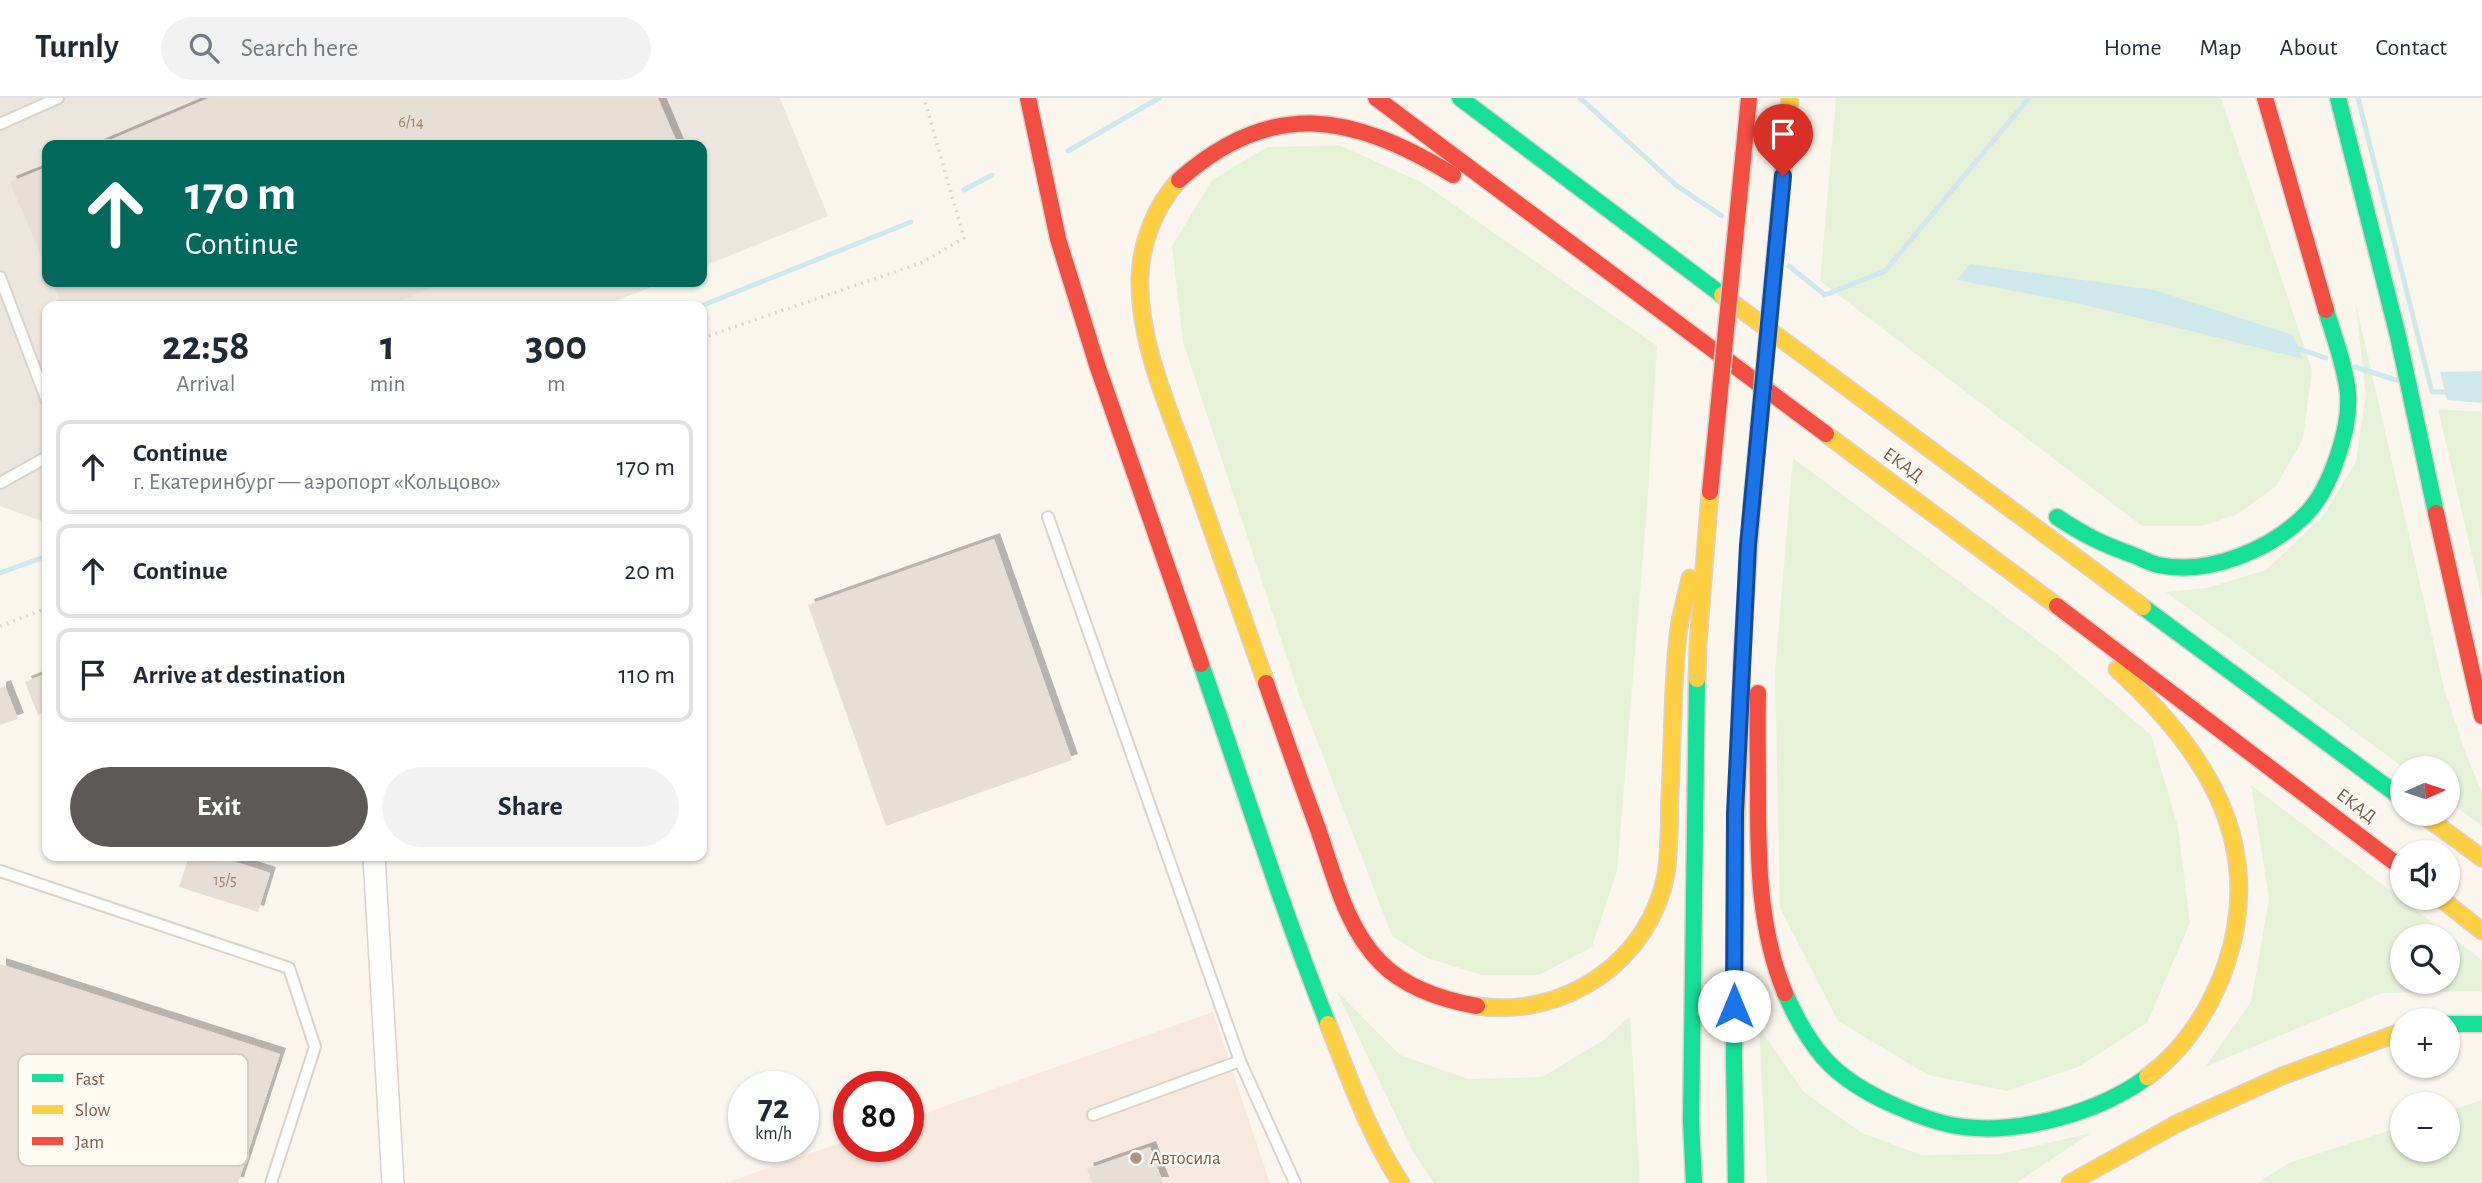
<!DOCTYPE html>
<html lang="en">
<head>
<meta charset="utf-8">
<style>
  :root { --surface:#fff; --page:#f2f2f3; --text:#1f2937; --muted:#747a83; --line:#e0e1e3; --accent:#5d5959 }
  body { margin:0; font-family:"Alegreya Sans",sans-serif; background:var(--page); color:var(--text); height:100vh; display:flex; flex-direction:column; font-size:26px; white-space:nowrap }
  * { box-sizing:border-box; margin:0 }
  p { font-size:23px; color:var(--muted) }
  .icon { flex:none; width:38px; height:38px; fill:none; stroke:currentColor; stroke-width:2; stroke-linecap:round; stroke-linejoin:round }
  .map { position:relative; flex:1; overflow:hidden }
  .side { position:absolute; left:42px; top:203px; width:665px; height:560px; display:flex; flex-direction:column; background:var(--surface); border-radius:14px; box-shadow:0 2px 5px #0004 }
  .side>* { flex:none }
  .top-card { position:absolute; left:42px; top:42px; width:665px; height:147px; border-radius:14px; box-shadow:0 2px 5px #0004; background:#00695c; color:#fff; overflow:hidden }
  .needle { width:46px; rotate:87deg }
  .fabs { position:absolute; left:2390px; top:658px; display:grid; gap:14px }
  .fabs a { display:grid; place-items:center; width:70px; height:70px; border-radius:50%; background:var(--surface); box-shadow:0 2px 5px #0004; font-size:35px }
  .speed { position:absolute; left:728px; top:973px; display:flex; gap:14px; font-size:35px; font-weight:700; text-align:center }
  .speed>* { display:grid; place-content:center; width:91px; height:91px; border-radius:50%; background:var(--surface); box-shadow:0 2px 5px #0004; line-height:1 }
  .speed small { font-size:18px; font-weight:400 }
  .speed .limit { border:10px solid #d22; background:#fff; color:#111 }
  .pin { position:absolute; display:grid; place-items:center; width:60px; height:60px; color:#fff; margin:-72px -30px; border-radius:50% 50% 50% 0; rotate:-45deg; box-shadow:0 0 7px #0007 }
  .pin .icon { rotate:45deg }
  .me { position:absolute; width:77px; margin:-38px; rotate:0deg; stroke-linejoin:round; filter:drop-shadow(0 0 5px #0008) }
  .turn { display:flex; align-items:center; gap:24px; height:147px; padding:0 28px; font-size:32px }
  .turn .icon { width:91px; height:91px; stroke-width:2.5 }
  .turn b { display:block; font-size:49px; line-height:60px }
  .eta { display:flex; justify-content:space-evenly; align-items:center; height:119px; text-align:center }
  .eta b { font-size:42px; font-weight:700; line-height:49px }
  .cta { display:flex; gap:14px; margin-top:auto; padding:14px 28px }
  .cta a { flex:1; height:80px; border-radius:42px; background:var(--accent); color:#fff; font-size:28px; font-weight:700; line-height:80px; text-align:center }
  .cta a+a { background:var(--page); color:var(--text) }
  ul { padding:0; list-style:none }
  li { display:flex; align-items:center; gap:21px; height:94px; margin:0 14px 10px; padding:0 14px; border:4px solid var(--line); border-radius:14px }
  li div { flex:1 }
  li b { display:block; font-size:26px }
  li em { font-style:normal }
  header { display:flex; align-items:center; gap:42px; box-sizing:border-box; height:98px; padding:0 35px; background:var(--surface); border-bottom:2px solid var(--line) }
  header strong { font-size:33px }
  nav { display:flex; gap:38px; margin-inline-start:auto; font-size:24px }
  .search { width:490px; height:63px; background:var(--page); display:flex; align-items:center; gap:18px; box-sizing:border-box; padding:0 24px; border-radius:38px; color:var(--muted); font-size:26px }
  .map>svg:first-child { display:block }
</style>
</head>
<body>
<header>
<strong>Turnly</strong>
<div class="search"><svg class="icon" aria-label="search" viewBox="0 0 24 24"><circle cx="10" cy="10" r="6"/><path d="M15 15l6 6"/></svg>Search here</div>
<nav><a>Home</a><a>Map</a><a>About</a><a>Contact</a></nav>
</header>
<div class="map">
<svg width="2482" height="1085" viewBox="0 0 2482 1085">
  <defs>
    <filter id="shadow"><feDropShadow dx="6" dy="-6" stdDeviation="0" flood-color="#0004"/></filter>
  </defs>
  <rect width="100%" height="100%" fill="#faf6ee"/>
  <polygon fill="#f8e9df" points="1213,914 1270,1085 725,1085 849,1042 849,1048 908,1048 908,1021"/>
  <polygon fill="#ede6de" points="0,0 780,0 828,118 702,169 702,47 47,47 47,184 664,184 603,208 47,208 47,425 0,408"/>
  <g fill="#e6f2d8" fill-rule="evenodd">
    <polygon points="1836,0 2221,0 2312,272 2303,341 2276,388 2238,416 2202,428 2142,428 1820,183"/>
    <polygon points="1339,47 1421,84 1657,248 1647,410 1617,773 1592,849 1539,877 1482,877 1427,860 1392,838 1299,596 1183,244 1172,148 1212,82 1267,49"/>
    <polygon points="2355,202 2444,590 2466,656 2482,694 2482,728 2448,703 2448,670 2404,670 2166,494 2207,490 2266,472 2323,418 2356,364 2366,296"/>
    <polygon points="2438,311 2482,314 2482,501"/>
    <polygon points="1793,360 2055,555 2151,637 2178,729 2190,825 2147,925 2078,969 2007,993 1928,977 1838,923 1780,810 1775,574"/>
    <path d="M2251 687 2482 862V893L2382 895 2205 969 2251 904 2269 801ZM2448 838V884H2403V838Z"/>
    <polygon points="1336,892 1400,957 1468,981 1542,979 1605,941 1630,918 1640,1085 1434,1085 1414,1056"/>
    <polygon points="1759,929 1804,994 1862,1035 1921,1057 2001,1056 2091,1035 2016,1085 1767,1085"/>
    <polygon points="2482,1002 2482,1085 2257,1085 2289,1065 2403,1028 2403,1052 2448,1052 2448,1013"/>
  </g>
  <g fill="#cee8ec">
    <polygon points="1970,166 2154,192 2293,237 2303,261 2082,206 1957,182"/>
    <polygon points="2482,273 2482,305 2447,302 2440,274"/>
  </g>
  <g fill="none" stroke-linecap="round" stroke-linejoin="round">
    <g stroke="#cee8ec" stroke-width="5">
      <polyline points="1580,0 1677,88 1722,118"/>
      <polyline points="2358,0 2432,294 2451,294"/>
      <polyline points="1068,53 1159,0"/>
      <polyline points="964,92 992,77"/>
      <polyline points="1789,168 1825,197 1885,173 2029,0"/>
      <polyline points="701,208 911,124"/>
      <polyline points="2299,251 2326,260"/>
      <polyline points="2355,269 2396,282"/>
      <polyline points="0,475 47,458"/>
    </g>
  </g>
  <g fill="#e7dfd5" filter="url(#shadow)">
    <polygon points="209,0 658,0 678,47 98,47"/>
    <polygon points="47,69 47,172 10,84"/>
    <polygon points="52,184 445,184 387,208 62,208"/>
    <polygon points="994,441 1072,662 886,728 808,507"/>
    <polygon points="47,575 47,614 38,617 25,584"/>
    <polygon points="5,588 18,621 0,627 0,590"/>
    <polygon points="189,758 217,758 270,775 258,814 179,789"/>
    <polygon points="0,866 280,956 238,1085 0,1085"/>
    <polygon points="1150,1049 1163,1085 1092,1085 1087,1071"/>
  </g>
  <g fill="none" stroke-linecap="round" stroke-linejoin="round">
    <defs>
      <g id="lane">
        <polyline points="0,26 58,0"/>
        <polyline points="0,179 47,303"/>
        <polyline points="0,385 47,359"/>
        <polyline points="1048,419 1240,963 1295,1085"/>
        <polyline points="0,773 289,870 315,949 271,1085"/>
        <polyline points="1093,1017 1240,963"/>
      </g>
      <polyline id="street" points="374,758 393,1085"/>
      <g id="fast">
        <polyline points="1460,0 1722,197"/>
        <polyline points="2338,0 2398,238 2436,415"/>
        <path d="M2057 419C2084 437 2102 446 2133 457 2141 460 2149 465 2158 467 2209 478 2273 451 2308 414 2331 389 2351 329 2348 295 2345 267 2334 239 2326 212"/>
        <polyline points="2143,509 2403,701"/>
        <path d="M1201 566C1243 686 1281 808 1328 926"/>
        <polyline points="1736,735 1734,958 1736,1085"/>
        <path d="M1785 895C1795 918 1807 940 1823 959 1843 982 1870 997 1898 1009 1919 1018 1942 1027 1964 1029 2022 1036 2100 1014 2147 979"/>
        <polyline points="2448,926 2482,926"/>
        <polyline points="1694,1085 1691,1023 1697,581"/>
      </g>
      <g id="slow">
        <path d="M1179 82C1155 108 1141 145 1140 179 1138 242 1167 306 1188 364 1214 438 1240 511 1266 585"/>
        <polyline points="1722,197 2143,509"/>
        <polyline points="1826,336 2057,508"/>
        <path d="M2117 571C2205 652 2267 745 2226 867 2210 912 2185 951 2147 979"/>
        <polyline points="1697,581 1698,546 1710,394"/>
        <polyline points="2422,716 2482,760"/>
        <polyline points="1736,735 1742,556 1753,391"/>
        <polyline points="2440,800 2482,833"/>
        <path d="M1477 908C1564 921 1650 863 1666 776 1670 750 1669 722 1670 696 1673 643 1672 589 1678 537 1680 518 1686 499 1690 480"/>
        <path d="M1328 926C1349 979 1369 1037 1401 1085"/>
        <polyline points="2070,1085 2178,1025 2282,978 2403,933"/>
      </g>
      <g id="jam">
        <polyline points="1028,0 1058,141 1097,267 1201,566"/>
        <polyline points="1376,0 1826,336"/>
        <polyline points="2265,0 2326,212"/>
        <path d="M1179 82C1272 0 1351 15 1453 77"/>
        <polyline points="2436,415 2482,618"/>
        <polyline points="2057,508 2403,771"/>
        <path d="M1266 585C1283 634 1300 682 1318 731 1334 777 1346 830 1381 865 1407 891 1443 902 1477 908"/>
        <path d="M1758 595C1757 629 1758 664 1758 698 1758 765 1759 832 1785 895"/>
      </g>
    </defs>
    <use href="#lane" stroke="#dad3cc" stroke-width="14"/>
    <use href="#street" stroke="#dad3cc" stroke-width="24"/>
    <use href="#fast" stroke="#dcd2ca" stroke-width="19"/>
    <use href="#slow" stroke="#dcd2ca" stroke-width="19"/>
    <use href="#jam" stroke="#dcd2ca" stroke-width="19"/>
    <g stroke="#ddd6ce" stroke-width="3.5" stroke-dasharray="2 5" stroke-linecap="butt">
      <polyline points="702,240 921,165 964,140 924,0"/>
      <polyline points="0,528 47,510"/>
    </g>
    <use href="#lane" stroke="#fefefc" stroke-width="10"/>
    <use href="#street" stroke="#fefefc" stroke-width="21"/>
    <use href="#fast" stroke="#16e098" stroke-width="16"/>
    <use href="#slow" stroke="#ffcf43" stroke-width="16"/>
    <use href="#jam" stroke="#f24e42" stroke-width="16"/>
    <defs>
      <polyline id="fast-bridge" points="1753,391 1779,115"/>
      <polyline id="slow-bridge" points="1779,115 1790,0"/>
      <polyline id="jam-bridge" points="1710,394 1749,0"/>
    </defs>
    <use href="#fast-bridge" stroke="#dcd2ca" stroke-width="19" stroke-linecap="butt"/>
    <use href="#slow-bridge" stroke="#dcd2ca" stroke-width="19" stroke-linecap="butt"/>
    <use href="#jam-bridge" stroke="#dcd2ca" stroke-width="19" stroke-linecap="butt"/>
    <use href="#fast-bridge" stroke="#16e098" stroke-width="16"/>
    <use href="#slow-bridge" stroke="#ffcf43" stroke-width="16"/>
    <use href="#jam-bridge" stroke="#f24e42" stroke-width="16"/>
  </g>
  <g fill="none" stroke-linecap="round" stroke-linejoin="round">
    <defs>
      <polyline id="route" points="1734,908 1735,715 1748,447 1783,78"/>
    </defs>
    <use href="#route" stroke="#114b97" stroke-width="18"/>
    <use href="#route" stroke="#1a73e8" stroke-width="12"/>
  </g>
  <circle fill="#a99383" stroke="#fffbf3" stroke-width="2.5" cx="1136" cy="1060" r="7"/>
  <g text-anchor="middle" dominant-baseline="central" stroke-width="5" stroke-linejoin="round" paint-order="stroke">
    <g font-size="16" fill="#9a806e">
      <text x="411" y="24">6/14</text>
      <text x="225" y="782">15/5</text>
    </g>
    <g font-size="19" fill="#7e5e49" stroke="#fffbf3">
      <text transform="translate(1903 367) rotate(36)">ЕКАД</text>
      <text transform="translate(2356 708) rotate(37)">ЕКАД</text>
    </g>
    <g font-size="19" fill="#7e5e49" stroke="#fffbf3" text-anchor="start">
      <text x="1150" y="1060">Автосила</text>
    </g>
  </g>
  <rect x="18" y="956" width="230" height="112" rx="10" fill="#fffbf3" stroke="#d8ccc0" stroke-width="2"/>
  <rect x="32" y="976" width="31" height="8" fill="#16e098"/>
  <rect x="32" y="1007" width="31" height="9" fill="#ffcf43"/>
  <rect x="32" y="1039" width="31" height="8" fill="#f24e42"/>
  <g font-size="19" fill="#7e5e49">
    <text x="75" y="987">Fast</text>
    <text x="75" y="1018">Slow</text>
    <text x="75" y="1050">Jam</text>
  </g>
</svg>
<div class="fabs">
<a><svg class="needle" viewBox="-14 -14 28 28"><path d="M0-13l5 13h-10z" fill="#e53935"/><path d="M0 13l5-13h-10z" fill="#747a83"/></svg></a>
<a><svg class="icon" aria-label="sound" viewBox="0 0 24 24"><path d="M4 9h4l5-4v14l-5-4H4zM17 9q2 3 0 6"/></svg></a>
<a><svg class="icon" aria-label="search" viewBox="0 0 24 24"><circle cx="10" cy="10" r="6"/><path d="M15 15l6 6"/></svg></a>
<a>+</a>
<a>−</a>
</div>
<div class="speed"><div>72<small>km/h</small></div><div class="limit">80</div></div>
<div class="pin" style="left:1783px;top:78px;background:#d93025"><svg class="icon" aria-label="arrive" viewBox="0 0 24 24"><path d="M6 21V4h12l-3 4 3 4H6"/></svg></div>
<svg class="me" style="left:1734px;top:908px" viewBox="-20 -20 40 40"><circle r="19" fill="#fff"/><path d="M0-13L10 11 0 6-10 11z" fill="#1a73e8"/></svg>
<div class="top-card">
<div class="turn"><svg class="icon" aria-label="ahead" viewBox="0 0 24 24"><path d="M12 20V5M6 11l6-6 6 6"/></svg><div><b>170 m</b>Continue</div></div>
</div>
<section class="side">
<div class="eta">
<div><b>22:58</b><p>Arrival</p></div>
<div><b>1</b><p>min</p></div>
<div><b>300</b><p>m</p></div>
</div>
<ul>
<li><svg class="icon" aria-label="ahead" viewBox="0 0 24 24"><path d="M12 20V5M6 11l6-6 6 6"/></svg><div><b>Continue</b><p>г. Екатеринбург — аэропорт «Кольцово»</p></div><em>170 m</em></li>
<li><svg class="icon" aria-label="ahead" viewBox="0 0 24 24"><path d="M12 20V5M6 11l6-6 6 6"/></svg><div><b>Continue</b></div><em>20 m</em></li>
<li><svg class="icon" aria-label="arrive" viewBox="0 0 24 24"><path d="M6 21V4h12l-3 4 3 4H6"/></svg><div><b>Arrive at destination</b></div><em>110 m</em></li>
</ul>
<div class="cta"><a>Exit</a><a>Share</a></div>
</section>
</div>
</body>
</html>
